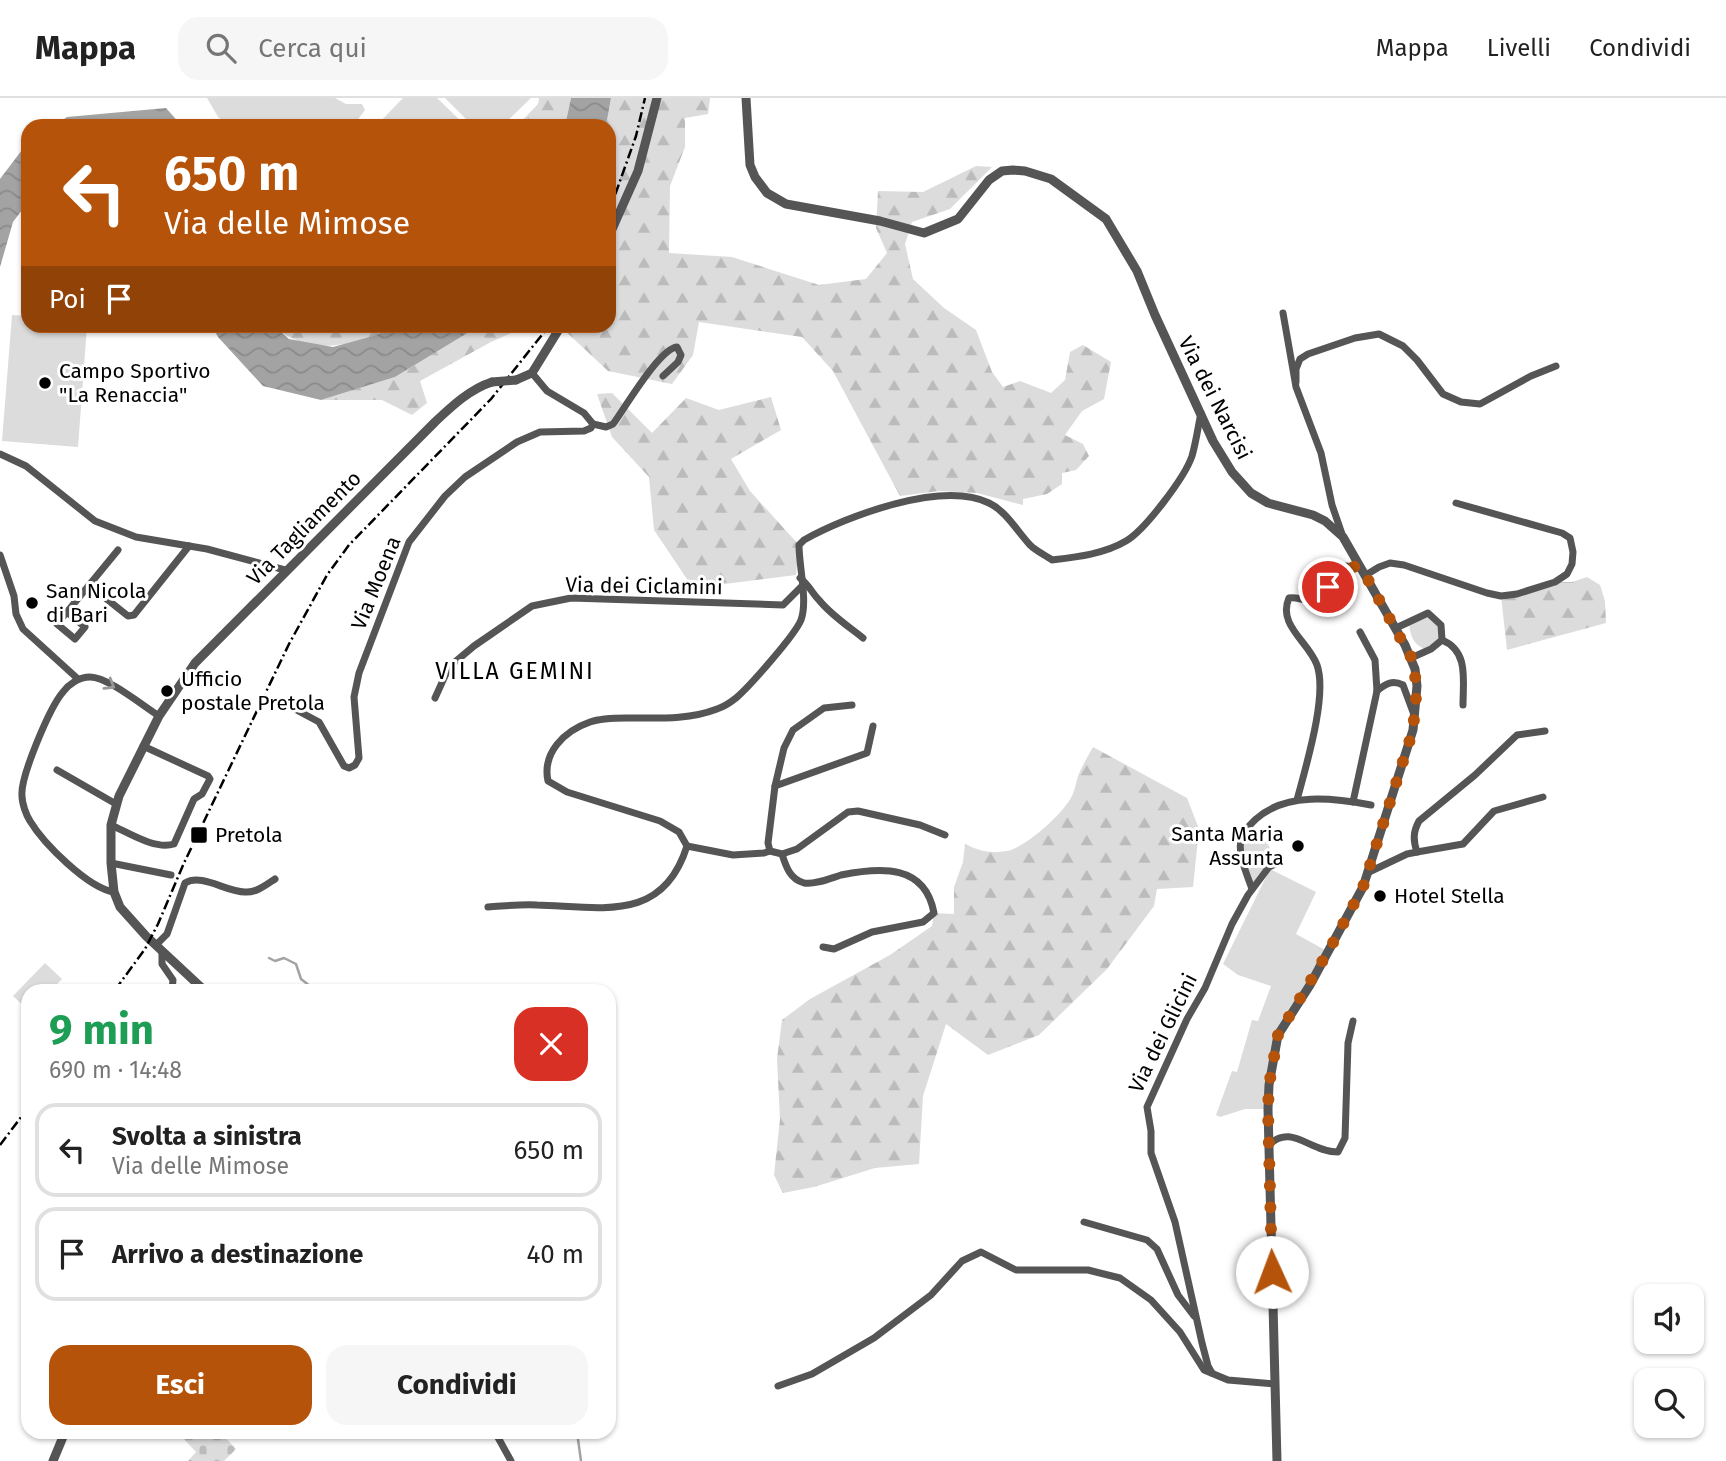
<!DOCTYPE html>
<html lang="it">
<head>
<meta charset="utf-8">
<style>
  :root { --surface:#fff; --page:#f6f6f6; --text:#222; --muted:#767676; --line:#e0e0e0; --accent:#b45309 }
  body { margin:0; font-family:"Fira Sans",sans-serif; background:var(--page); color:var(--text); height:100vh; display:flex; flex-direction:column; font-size:26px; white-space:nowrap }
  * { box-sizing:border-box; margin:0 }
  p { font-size:23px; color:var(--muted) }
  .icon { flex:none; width:38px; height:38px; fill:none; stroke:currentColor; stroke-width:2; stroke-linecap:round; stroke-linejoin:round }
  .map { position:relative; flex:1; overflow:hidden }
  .details { position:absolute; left:21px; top:886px; width:595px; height:455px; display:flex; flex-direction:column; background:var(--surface); border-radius:21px; box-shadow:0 2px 5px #0004 }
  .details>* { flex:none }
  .guide { position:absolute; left:21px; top:21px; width:595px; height:214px; border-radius:21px; box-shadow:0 2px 5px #0004; background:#b45309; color:#fff; overflow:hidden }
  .fabs { position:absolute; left:1634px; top:1186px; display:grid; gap:14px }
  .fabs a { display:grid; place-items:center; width:70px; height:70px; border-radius:14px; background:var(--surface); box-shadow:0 2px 5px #0004; font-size:35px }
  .pin { position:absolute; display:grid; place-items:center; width:60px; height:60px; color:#fff; margin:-30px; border:4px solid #fff; border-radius:50%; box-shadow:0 2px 7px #0007 }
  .me { position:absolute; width:77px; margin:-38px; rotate:358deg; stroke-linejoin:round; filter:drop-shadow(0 0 5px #0008) }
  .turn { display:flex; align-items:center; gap:24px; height:147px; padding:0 28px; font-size:32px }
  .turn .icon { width:91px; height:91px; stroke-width:2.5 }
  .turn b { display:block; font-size:49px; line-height:60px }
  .then { display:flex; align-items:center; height:66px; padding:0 28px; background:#0003; gap:14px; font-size:26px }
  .round { display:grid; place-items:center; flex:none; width:74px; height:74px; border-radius:21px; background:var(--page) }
  .head { display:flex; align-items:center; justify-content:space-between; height:119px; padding:0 28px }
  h1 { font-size:42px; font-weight:700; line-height:52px; color:#1e9e55 }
  .cta { display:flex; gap:14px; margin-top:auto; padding:14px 28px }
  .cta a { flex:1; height:80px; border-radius:21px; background:var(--accent); color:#fff; font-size:28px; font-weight:700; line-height:80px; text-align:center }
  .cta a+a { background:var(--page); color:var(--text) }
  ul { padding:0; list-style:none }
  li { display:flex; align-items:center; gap:21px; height:94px; margin:0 14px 10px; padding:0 14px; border:4px solid var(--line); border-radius:21px }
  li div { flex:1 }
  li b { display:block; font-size:26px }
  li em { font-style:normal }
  header { display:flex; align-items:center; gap:42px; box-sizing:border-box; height:98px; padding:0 35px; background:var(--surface); border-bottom:2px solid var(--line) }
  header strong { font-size:33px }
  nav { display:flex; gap:38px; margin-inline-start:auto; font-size:24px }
  .search { width:490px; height:63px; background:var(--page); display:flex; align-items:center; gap:18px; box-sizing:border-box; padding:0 24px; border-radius:21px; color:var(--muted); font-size:26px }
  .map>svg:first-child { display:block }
</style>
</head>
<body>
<header>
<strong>Mappa</strong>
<div class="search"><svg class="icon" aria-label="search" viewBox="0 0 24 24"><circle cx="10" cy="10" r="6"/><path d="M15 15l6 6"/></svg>Cerca qui</div>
<nav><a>Mappa</a><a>Livelli</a><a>Condividi</a></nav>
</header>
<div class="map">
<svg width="1726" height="1363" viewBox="0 0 1726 1363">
  <defs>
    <pattern id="forest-firs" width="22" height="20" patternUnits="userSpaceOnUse" patternTransform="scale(1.75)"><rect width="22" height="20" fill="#dcdcdc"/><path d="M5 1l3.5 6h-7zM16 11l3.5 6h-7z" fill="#bbb"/></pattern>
    <pattern id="cemetery-stones" width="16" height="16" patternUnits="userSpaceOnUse" patternTransform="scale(1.75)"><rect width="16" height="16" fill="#dcdcdc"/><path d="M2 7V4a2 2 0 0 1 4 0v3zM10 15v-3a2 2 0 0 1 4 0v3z" fill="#bbb"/></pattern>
    <pattern id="water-waves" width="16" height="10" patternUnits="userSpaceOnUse" patternTransform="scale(1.75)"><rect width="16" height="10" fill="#a3a3a3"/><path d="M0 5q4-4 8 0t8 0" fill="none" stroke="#8b8b8b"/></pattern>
  </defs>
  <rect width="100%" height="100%" fill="#fff"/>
  <g fill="url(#forest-firs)">
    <polygon points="539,0 571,0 565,28 517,28 538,6"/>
    <polygon points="611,0 710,0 708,16 685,20 685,49 670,88 669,155 732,159 819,187 866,181 887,155 876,130 878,93 923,94 976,68 992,69 950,111 912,124 905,146 913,181 944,210 976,232 992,274 1003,289 1020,283 1051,295 1065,282 1070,254 1083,247 1111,264 1104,301 1082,313 1065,337 1083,346 1089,358 1076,372 1062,375 1062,386 1047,396 1023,401 1023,407 977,395 939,393 900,398 833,273 802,239 699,224 693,257 672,286 608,273 560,228 609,228 609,28 606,28"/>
    <path d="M274 228H400C358 245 312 262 274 228Z"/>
    <polygon points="479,228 527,228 491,244 420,283 427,305 412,317 382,302 321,302 395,279"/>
    <polygon points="612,295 652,335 686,300 719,312 771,299 781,332 731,361 750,393 799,447 796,477 693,490 654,432 649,379 612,339 597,296"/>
    <polygon points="1587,479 1600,487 1605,503 1606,525 1507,552 1501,498 1555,484 1572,484"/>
    <path d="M1093 649 1187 700 1199 731 1193 789 1157 791 1154 808 1107 871 1039 937 988 957 946 926 923 998 919 1066 875 1070 814 1089 783 1095 774 1077 780 1021 777 961 782 922 810 901 890 857 932 828 934 815 954 816V789L963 764 965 746C979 753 991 756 1007 753 1026 749 1063 716 1072 698 1075 692 1076 684 1078 678 1082 668 1088 658 1093 649Z"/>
  </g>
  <polygon fill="url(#cemetery-stones)" points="184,1334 220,1334 236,1351 224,1363 188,1363 196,1354 180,1337"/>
  <g fill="#dcdcdc">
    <polygon points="207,0 335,0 346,6 362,6 365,12 353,28 231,28 218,19"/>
    <polygon points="403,0 437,0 466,28 376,28"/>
    <polygon points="445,0 531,0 502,28 473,28"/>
    <polygon points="12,217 28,218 28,228 87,228 78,349 2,343"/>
    <path d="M1428 519 1439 530V541L1424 551C1413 545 1411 539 1409 527Z"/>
    <polygon points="1250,726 1269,748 1274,765 1252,791 1246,775 1242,738"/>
    <polygon points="1270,771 1316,794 1296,836 1325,852 1278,937 1268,1011 1245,1011 1220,1019 1216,1017 1232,973 1237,974 1252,922 1258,923 1271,888 1238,877 1223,866"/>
    <polygon points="45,865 62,881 51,892 28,892 28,912 13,898"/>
  </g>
  <g fill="url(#water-waves)">
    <polygon points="571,0 611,0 606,28 565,28"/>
    <polygon points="166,10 182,28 54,28 67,19"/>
    <polygon points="28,44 28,104 13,124 0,169 0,81"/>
    <polygon points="212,228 274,228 289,241 333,249 373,238 400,228 479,228 395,279 321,302 263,288 218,239"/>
  </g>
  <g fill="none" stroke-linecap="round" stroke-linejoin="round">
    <g stroke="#a3a3a3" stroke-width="2.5">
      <polyline points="269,860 275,863 284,860 296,866 301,881 315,892"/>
      <polyline points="577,1334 581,1363"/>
    </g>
    <g stroke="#555" stroke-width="7">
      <polyline points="1283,215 1296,289 1321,355 1332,407 1343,439"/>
      <polyline points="1296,284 1296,271 1300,261 1308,256 1355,240 1379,236 1403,248 1417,262 1443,296 1461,304 1480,306 1531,278 1556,268"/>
      <path d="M593 326 606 329 613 326C625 310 659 251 677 249L681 257 678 264 663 278"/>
      <polyline points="0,356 26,368 95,423 136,439 207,451 285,472"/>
      <polyline points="0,457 14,498 16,516 23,531 78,581"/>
      <polyline points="1366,477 1379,469 1390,465 1404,467 1487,495 1501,498 1517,496 1555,484 1567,476 1572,466 1573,454 1570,440 1562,435 1456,405"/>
      <path d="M800 480C809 487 812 495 819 502 831 517 848 528 863 540"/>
      <polyline points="89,487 128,518 134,517 189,448"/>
      <polyline points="67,514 118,452"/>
      <polygon points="67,514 85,529 75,541 57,526"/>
      <polyline points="1396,530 1428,515 1441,527 1442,542 1431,551 1411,560"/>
      <path d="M1442 542C1469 553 1463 582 1463 607"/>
      <path d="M1377 593C1386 585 1393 582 1403 587L1413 614"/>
      <polyline points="435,600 449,569 474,548 532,508 571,500 783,507 801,489"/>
      <polyline points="289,608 319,624 344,668 349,670 355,667 359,660 354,599 359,575 409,444 445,398 465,379 517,344 540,334 584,333 591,330 593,326 584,315 547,293 532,275"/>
      <polyline points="57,672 116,706"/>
      <polyline points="775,688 784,650 793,632 824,610 852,607"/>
      <path d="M1297 702C1305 671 1328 598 1317 567 1309 544 1277 527 1289 500 1298 498 1309 506 1317 500 1340 484 1322 459 1362 471"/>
      <polyline points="1353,704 1377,593 1375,562 1360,534"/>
      <path d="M111 727C129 735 155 752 174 746L194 701 202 696 210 681 208 678 143 648"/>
      <polyline points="687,748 733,757 764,755 770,753 782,756 797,751 848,714 858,713 920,727 945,737"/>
      <polyline points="770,753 768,745 775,688 867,655 873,628"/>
      <polyline points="1417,754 1463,746 1494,713 1543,699"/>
      <path d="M782 756C786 769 790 781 804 785 815 787 831 780 841 777 881 769 925 766 934 815L923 824 872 834 834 851 823 849"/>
      <polyline points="111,765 171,777"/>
      <path d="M1367 775 1407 756 1417 754C1413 742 1413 734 1419 723L1475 677 1517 637 1545 633"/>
      <path d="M1252 791C1247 776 1236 754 1242 738 1244 732 1251 726 1256 721 1286 694 1333 700 1371 707"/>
      <path d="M114 794C88 790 44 746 30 723 26 717 22 705 22 698 20 679 50 609 63 594 69 586 79 579 90 579 108 579 143 608 159 618"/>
      <path d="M488 809C505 808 521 806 537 807 602 809 663 825 687 748L679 734 660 723 567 694 548 683C542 655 564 633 590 624 601 620 615 620 627 620 657 620 689 622 717 611 723 609 731 604 736 600 749 589 795 537 801 522 808 503 799 469 799 447L804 442C847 418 942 382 989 405 1006 413 1017 433 1030 447 1036 453 1045 457 1052 462 1077 459 1104 456 1126 443 1145 432 1185 379 1192 358 1196 344 1198 329 1201 315"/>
      <path d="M156 847 167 836 185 785C202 775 226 794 245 794 256 795 266 787 275 781"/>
      <polyline points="162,853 162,866 173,882 172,892"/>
      <path d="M1269 1047C1291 1025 1310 1054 1338 1054L1345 1040 1348 945 1353 923"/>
      <polyline points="1084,1124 1147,1142 1157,1151 1178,1197 1194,1218"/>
      <polyline points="1212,1275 1208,1268 1202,1245 1175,1124 1151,1055 1151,1033 1147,1009 1187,921 1205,890 1232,826 1248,797 1269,769 1281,763"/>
      <polyline points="778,1288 812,1276 874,1240 931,1197 962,1163 981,1154 1016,1172 1088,1172 1120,1180 1151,1202 1180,1234 1204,1272 1228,1282 1275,1286"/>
      <polyline points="495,1334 511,1363"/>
    </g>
    <g stroke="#555" stroke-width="9">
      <polyline points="746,0 750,67 755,79 767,95 786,106 880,123 924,135 958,121 989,82 1002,73 1013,72 1025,73 1051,81 1106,121 1137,173 1155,217 1213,343 1232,374 1251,395 1268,405 1313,417 1325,423 1343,439 1405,547 1415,571 1417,588 1413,632 1363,789 1310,887 1278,937 1269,987 1268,1011 1277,1363"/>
      <polyline points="609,138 638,73 657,0"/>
      <polyline points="516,282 532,275 561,228"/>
      <path d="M204 892 146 838 120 809 114 794 111 765V727L119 698 159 618 195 565 435 324C452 308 470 291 492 284"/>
      <polyline points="53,1363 65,1334"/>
    </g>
    <g stroke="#000" stroke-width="2.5" stroke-dasharray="10 3.5 2 3.5" stroke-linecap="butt">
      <polyline points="609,114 636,38 645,0"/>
      <polyline points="115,892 145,851 158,826 184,765 289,546 327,477 349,447 491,301 549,228"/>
      <polyline points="0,1047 28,1010"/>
    </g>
    <polyline stroke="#555" stroke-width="9" points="492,284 516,282"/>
  </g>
  <defs><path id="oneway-chevron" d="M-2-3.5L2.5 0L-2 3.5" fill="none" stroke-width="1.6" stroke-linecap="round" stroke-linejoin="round" transform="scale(1.75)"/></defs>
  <use stroke="#999" href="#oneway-chevron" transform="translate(110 587) rotate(31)"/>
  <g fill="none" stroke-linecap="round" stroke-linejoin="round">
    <path stroke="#b45309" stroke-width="12" stroke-dasharray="0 21.6" d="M1272 1174 1268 1011 1269 987 1278 937 1329 852 1363 789 1413 632 1417 588 1411 559 1362 471C1339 464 1335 466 1328 489"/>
  </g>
  <g fill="#000" stroke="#fff" stroke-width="2.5">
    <circle cx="45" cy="285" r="7"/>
    <circle cx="32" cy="505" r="7"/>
    <circle cx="167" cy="593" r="7"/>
    <rect x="190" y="728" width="18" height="18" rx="3.5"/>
    <circle cx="1298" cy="748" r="7"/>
    <circle cx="1380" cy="798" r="7"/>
  </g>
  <g text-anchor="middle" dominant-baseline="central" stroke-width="6" stroke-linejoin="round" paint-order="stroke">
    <g font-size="21" fill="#000" stroke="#fff" text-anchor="start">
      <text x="59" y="273">Campo Sportivo<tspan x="59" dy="24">"La Renaccia"</tspan></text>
      <text x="46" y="493">San Nicola<tspan x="46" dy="24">di Bari</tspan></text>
      <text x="181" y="581">Ufficio<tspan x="181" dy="24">postale Pretola</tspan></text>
      <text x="1284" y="736" text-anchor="end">Santa Maria<tspan x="1284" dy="24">Assunta</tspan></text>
      <text x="215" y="737">Pretola</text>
      <text x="1394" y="798">Hotel Stella</text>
    </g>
    <g font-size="21" fill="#000" stroke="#fff">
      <text transform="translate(1215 300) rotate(63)">Via dei Narcisi</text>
      <text transform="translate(304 430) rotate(-45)">Via Tagliamento</text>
      <text transform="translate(376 485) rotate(-68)">Via Moena</text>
      <text transform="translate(644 488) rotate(1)">Via dei Ciclamini</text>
      <text transform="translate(1163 935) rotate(-64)">Via dei Glicini</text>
    </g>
    <g font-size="23" letter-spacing="2" fill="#000" stroke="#fff">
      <text x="515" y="573">VILLA GEMINI</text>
    </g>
  </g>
</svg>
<div class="fabs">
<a><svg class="icon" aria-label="sound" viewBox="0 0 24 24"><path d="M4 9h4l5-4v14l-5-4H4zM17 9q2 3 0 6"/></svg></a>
<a><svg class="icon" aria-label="search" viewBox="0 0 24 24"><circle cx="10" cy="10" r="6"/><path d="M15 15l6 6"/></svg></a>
</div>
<div class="pin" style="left:1328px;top:489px;background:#d93025"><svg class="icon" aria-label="arrive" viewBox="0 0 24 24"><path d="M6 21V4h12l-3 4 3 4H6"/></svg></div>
<svg class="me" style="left:1272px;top:1174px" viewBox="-20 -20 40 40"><circle r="19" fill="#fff"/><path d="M0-13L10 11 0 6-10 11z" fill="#b45309"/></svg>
<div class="guide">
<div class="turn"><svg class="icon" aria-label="left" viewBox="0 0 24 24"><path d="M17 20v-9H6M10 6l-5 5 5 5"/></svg><div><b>650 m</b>Via delle Mimose</div></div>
<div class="then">Poi<svg class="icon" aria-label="arrive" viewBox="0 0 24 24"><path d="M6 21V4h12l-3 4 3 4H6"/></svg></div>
</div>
<section class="details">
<div class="head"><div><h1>9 min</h1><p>690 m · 14:48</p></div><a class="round" style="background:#d93025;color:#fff"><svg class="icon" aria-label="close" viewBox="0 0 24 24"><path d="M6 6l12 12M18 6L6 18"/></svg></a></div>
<ul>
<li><svg class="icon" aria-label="left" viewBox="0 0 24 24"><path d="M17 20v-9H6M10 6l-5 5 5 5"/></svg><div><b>Svolta a sinistra</b><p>Via delle Mimose</p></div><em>650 m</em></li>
<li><svg class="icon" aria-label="arrive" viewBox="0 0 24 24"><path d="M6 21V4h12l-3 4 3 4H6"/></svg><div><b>Arrivo a destinazione</b></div><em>40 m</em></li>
</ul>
<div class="cta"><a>Esci</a><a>Condividi</a></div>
</section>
</div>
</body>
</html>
